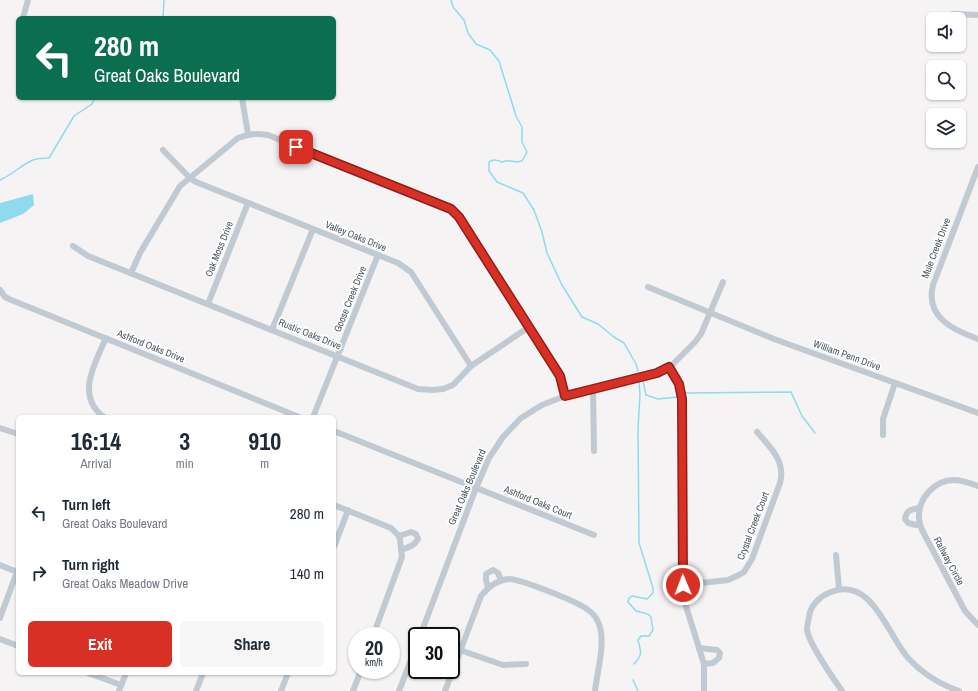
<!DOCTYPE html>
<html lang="en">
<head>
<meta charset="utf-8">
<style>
  :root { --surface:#fff; --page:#f6f6f7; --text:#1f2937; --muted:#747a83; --accent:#d93025 }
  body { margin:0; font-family:"Archivo Narrow",sans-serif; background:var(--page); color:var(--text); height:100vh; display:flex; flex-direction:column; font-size:15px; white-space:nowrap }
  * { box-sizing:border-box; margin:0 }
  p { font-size:13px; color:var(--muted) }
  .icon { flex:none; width:22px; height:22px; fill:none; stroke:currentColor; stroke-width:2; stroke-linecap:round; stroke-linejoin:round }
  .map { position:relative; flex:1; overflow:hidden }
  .details { position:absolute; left:16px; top:415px; width:320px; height:260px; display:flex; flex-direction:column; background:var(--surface); border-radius:6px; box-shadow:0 1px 3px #0004 }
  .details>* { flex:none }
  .top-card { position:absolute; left:16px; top:16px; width:320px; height:84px; border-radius:6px; box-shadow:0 1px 3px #0004; background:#0b6e4f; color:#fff; overflow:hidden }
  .fabs { position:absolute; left:926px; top:12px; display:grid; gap:8px }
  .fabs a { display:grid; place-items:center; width:40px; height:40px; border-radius:6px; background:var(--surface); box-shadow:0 1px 3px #0004; font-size:20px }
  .speed { position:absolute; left:348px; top:627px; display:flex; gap:8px; font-size:20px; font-weight:700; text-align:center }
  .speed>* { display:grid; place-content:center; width:52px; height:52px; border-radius:50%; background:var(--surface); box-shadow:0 1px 3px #0004; line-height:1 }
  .speed small { font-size:10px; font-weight:400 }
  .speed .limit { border:2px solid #111; border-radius:6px; background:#fff; color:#111 }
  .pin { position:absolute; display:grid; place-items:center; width:34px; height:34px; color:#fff; margin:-17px; border-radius:8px; box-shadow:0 2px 6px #0006 }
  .me { position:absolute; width:44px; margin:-22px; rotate:359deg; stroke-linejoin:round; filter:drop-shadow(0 0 3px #0008) }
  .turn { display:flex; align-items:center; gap:14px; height:84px; padding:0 12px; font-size:18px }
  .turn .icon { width:52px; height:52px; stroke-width:2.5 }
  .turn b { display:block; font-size:28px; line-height:34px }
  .eta { display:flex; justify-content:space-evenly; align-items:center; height:68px; text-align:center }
  .eta b { font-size:24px; font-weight:700; line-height:28px }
  .action { display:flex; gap:8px; margin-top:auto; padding:8px 12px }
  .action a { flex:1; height:46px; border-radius:6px; background:var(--accent); color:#fff; font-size:16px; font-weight:700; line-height:46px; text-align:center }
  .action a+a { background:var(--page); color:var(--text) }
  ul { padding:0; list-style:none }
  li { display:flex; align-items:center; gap:12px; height:60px; padding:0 12px }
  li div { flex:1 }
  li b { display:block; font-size:15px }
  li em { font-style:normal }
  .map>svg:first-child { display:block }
</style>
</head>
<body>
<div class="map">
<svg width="978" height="691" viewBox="0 0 978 691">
  <rect width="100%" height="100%" fill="#f5f3f3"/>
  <polygon fill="#90daee" points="33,194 34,205 23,214 0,223 0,203"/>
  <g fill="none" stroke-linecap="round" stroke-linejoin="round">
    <g stroke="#90daee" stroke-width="1.5">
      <path d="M451 0 453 7 464 20 468 33 476 44 490 50 499 61 516 116 522 127V142L527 152 522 161C513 164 512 158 502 162 497 160 494 159 489 162V171L497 182 523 193 534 210 542 232 547 253 562 285 582 317 598 324 614 337 624 343 636 364 638 371"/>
      <polyline points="163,18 164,0"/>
      <path d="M0 180C12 175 21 165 33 160 38 158 44 158 49 158L74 116 92 104 95 98"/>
      <polyline points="643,381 646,395 658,399 677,397"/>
      <polyline points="685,393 791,392 802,416 815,433"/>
      <path d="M634 664C643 654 641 652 638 640L641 636H649L653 630 651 617 648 614 636 611 628 602 629 598 632 596 647 599 653 593V588L639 543 638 429 640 394 639 382"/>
      <polyline points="633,680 638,691"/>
    </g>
    <g stroke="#c1cad2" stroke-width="6">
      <polyline points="953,14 978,15"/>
      <polyline points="23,18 28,0"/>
      <polyline points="242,98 248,134"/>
      <polyline points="163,150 190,178 196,182 398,263 411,272 471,366"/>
      <path d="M978 167 933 285C925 317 953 330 978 339"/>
      <polyline points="73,246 88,256 418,389 432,390 443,389 453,385 471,366 529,327"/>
      <path d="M131 273 140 253 180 186 238 138C249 134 256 133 268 135L451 209 459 217 560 376 565 396"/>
      <polyline points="648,287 774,339 978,413"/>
      <polyline points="0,290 5,297 9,299 299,417"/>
      <polyline points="208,304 248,203"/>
      <polyline points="272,330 313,229"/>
      <polyline points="669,367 679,384 682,399 683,583 685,603 704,664 704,691"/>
      <polyline points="593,389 594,451"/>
      <path d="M104 417C75 396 95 363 106 338"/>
      <polyline points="313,417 378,255"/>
      <polyline points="0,428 18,434"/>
      <polyline points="334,431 594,535"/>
      <polyline points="883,435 883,419 895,383"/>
      <path d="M978 486C970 483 962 480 954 480 934 480 918 499 919 518 919 522 921 527 922 530L965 611 978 625"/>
      <polyline points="334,505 391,528 399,536 400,540 402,557 373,636"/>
      <path d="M920 508C912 509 906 510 905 519L908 523 916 525 920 524"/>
      <path d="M399 536 411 532 416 534 418 539C414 546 409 547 401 550"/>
      <polyline points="334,547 348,510"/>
      <polyline points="836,555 839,588"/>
      <polyline points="0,565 17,572"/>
      <path d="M683 585 728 580 739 575 744 572 752 559 780 483C786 461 770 447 757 432"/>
      <polyline points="488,587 486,580 486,574 493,570 498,573 501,580"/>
      <polyline points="0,618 18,569"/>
      <polyline points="420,636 476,488 489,458 503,437 521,418 542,405 565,396 657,373 672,365 695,342 701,334 723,282"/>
      <polyline points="0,639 18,646"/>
      <polyline points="451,647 503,665 526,664"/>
      <polyline points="699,648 717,650 720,653 719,658 713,663 704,664"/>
      <polyline points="88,673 121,685"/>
      <polyline points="119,691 126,673"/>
      <polyline points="196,691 203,673"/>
      <polyline points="281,691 288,673"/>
      <polyline points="353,691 361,670"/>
      <polyline points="399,691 417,644"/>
      <path d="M445 691 481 596C488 587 497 580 509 579 520 579 579 602 588 610 593 613 597 619 599 624 606 642 597 672 595 691"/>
      <path d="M842 691C833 678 809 644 807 630 807 625 809 618 810 612 813 603 822 595 831 592 872 576 887 634 908 658 922 673 939 684 959 691"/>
    </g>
  </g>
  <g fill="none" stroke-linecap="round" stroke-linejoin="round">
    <defs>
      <polyline id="route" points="296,147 451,209 459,217 560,376 565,396 657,373 669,367 679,384 682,399 683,585"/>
    </defs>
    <use href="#route" stroke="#8d1f18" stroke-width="10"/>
    <use href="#route" stroke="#d93025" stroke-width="7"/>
  </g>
  <g text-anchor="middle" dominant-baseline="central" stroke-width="3.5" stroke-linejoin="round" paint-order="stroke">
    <g font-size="10" fill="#4a5661" stroke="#fff">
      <text transform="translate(356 236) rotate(22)">Valley Oaks Drive</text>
      <text transform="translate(936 248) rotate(-69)">Mule Creek Drive</text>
      <text transform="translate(219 249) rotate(-68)">Oak Moss Drive</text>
      <text transform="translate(350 299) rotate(-68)">Goose Creek Drive</text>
      <text transform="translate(310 334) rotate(22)">Rustic Oaks Drive</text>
      <text transform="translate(151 346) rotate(22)">Ashford Oaks Drive</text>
      <text transform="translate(847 355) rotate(20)">William Penn Drive</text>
      <text transform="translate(467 487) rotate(-67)">Great Oaks Boulevard</text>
      <text transform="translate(538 502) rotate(22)">Ashford Oaks Court</text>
      <text transform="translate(753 526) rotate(-69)">Crystal Creek Court</text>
      <text transform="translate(949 561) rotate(62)">Railway Circle</text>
    </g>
  </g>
</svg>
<div class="fabs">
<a><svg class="icon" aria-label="sound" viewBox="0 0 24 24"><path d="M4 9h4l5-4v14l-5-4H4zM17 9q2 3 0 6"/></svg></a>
<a><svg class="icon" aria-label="search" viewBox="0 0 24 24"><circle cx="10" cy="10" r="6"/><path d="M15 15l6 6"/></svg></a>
<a><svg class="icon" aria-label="layers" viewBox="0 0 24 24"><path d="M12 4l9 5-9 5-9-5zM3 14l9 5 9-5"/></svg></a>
</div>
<div class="speed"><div>20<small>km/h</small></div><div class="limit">30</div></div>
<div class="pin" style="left:296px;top:147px;background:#d93025"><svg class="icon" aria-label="arrive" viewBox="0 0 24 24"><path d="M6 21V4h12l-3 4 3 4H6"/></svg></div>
<svg class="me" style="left:683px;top:585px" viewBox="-20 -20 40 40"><circle r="17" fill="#d93025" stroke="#fff" stroke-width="3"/><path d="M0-11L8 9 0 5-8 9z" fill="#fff"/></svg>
<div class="top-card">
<div class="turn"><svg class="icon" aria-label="left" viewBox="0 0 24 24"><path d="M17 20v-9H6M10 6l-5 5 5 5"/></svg><div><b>280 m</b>Great Oaks Boulevard</div></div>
</div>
<section class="details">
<div class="eta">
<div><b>16:14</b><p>Arrival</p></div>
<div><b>3</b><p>min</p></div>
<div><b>910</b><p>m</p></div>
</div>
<ul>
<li><svg class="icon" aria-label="left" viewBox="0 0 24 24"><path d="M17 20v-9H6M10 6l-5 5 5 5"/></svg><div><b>Turn left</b><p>Great Oaks Boulevard</p></div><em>280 m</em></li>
<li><svg class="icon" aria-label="right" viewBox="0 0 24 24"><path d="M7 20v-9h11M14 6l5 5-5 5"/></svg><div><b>Turn right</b><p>Great Oaks Meadow Drive</p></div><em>140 m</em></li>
</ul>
<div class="action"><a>Exit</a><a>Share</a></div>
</section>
</div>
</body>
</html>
